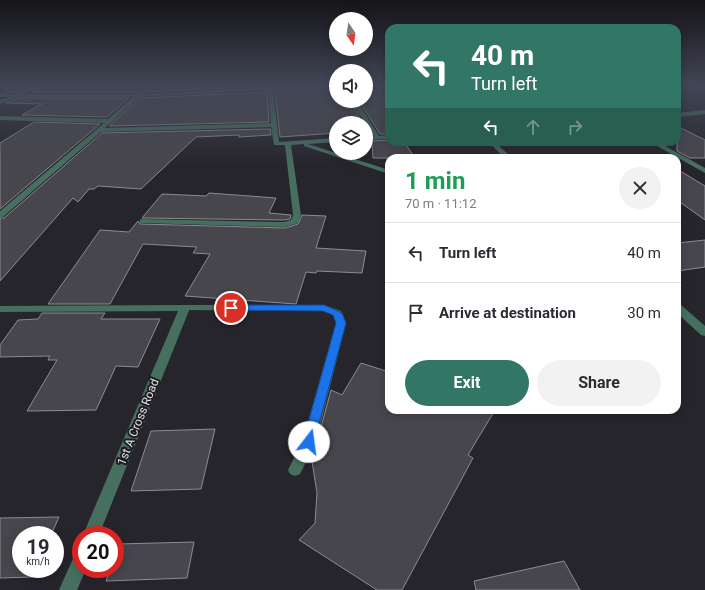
<!DOCTYPE html>
<html lang="en">
<head>
<meta charset="utf-8">
<style>
  :root { --surface:#fff; --page:#f2f2f3; --text:#2b2b33; --muted:#7c7c81; --line:#e1e1e2; --accent:#327766 }
  body { margin:0; font-family:Roboto,sans-serif; background:var(--page); color:var(--text); height:100vh; display:flex; flex-direction:column; font-size:15px; white-space:nowrap }
  * { box-sizing:border-box; margin:0 }
  p { font-size:13px; color:var(--muted) }
  .icon { flex:none; width:22px; height:22px; fill:none; stroke:currentColor; stroke-width:2; stroke-linecap:round; stroke-linejoin:round }
  .map { position:relative; flex:1; overflow:hidden }
  .details { position:absolute; left:385px; top:154px; width:296px; height:260px; display:flex; flex-direction:column; background:var(--surface); border-radius:12px; box-shadow:0 2px 10px #0003 }
  .details>* { flex:none }
  .top-card { position:absolute; left:385px; top:24px; width:296px; height:122px; border-radius:12px; box-shadow:0 2px 10px #0003; background:#327766; color:#fff; overflow:hidden }
  .needle { width:26px; rotate:167deg }
  .controls { position:absolute; left:329px; top:12px; display:grid; gap:8px }
  .controls a { display:grid; place-items:center; width:44px; height:44px; border-radius:50%; background:var(--surface); box-shadow:0 2px 10px #0003; font-size:20px }
  .speed { position:absolute; left:12px; top:526px; display:flex; gap:8px; font-size:20px; font-weight:700; text-align:center }
  .speed>* { display:grid; place-content:center; width:52px; height:52px; border-radius:50%; background:var(--surface); box-shadow:0 2px 10px #0003; line-height:1 }
  .speed small { font-size:10px; font-weight:400 }
  .speed .limit { border:6px solid #d22; background:#fff; color:#111 }
  .pin { position:absolute; display:grid; place-items:center; width:34px; height:34px; color:#fff; margin:-17px; border:2px solid #fff; border-radius:50%; box-shadow:0 1px 4px #0007 }
  .me { position:absolute; width:44px; margin:-22px; rotate:15deg; stroke-linejoin:round; filter:drop-shadow(0 0 3px #0008) }
  .turn { display:flex; align-items:center; gap:14px; height:84px; padding:0 20px; font-size:18px }
  .turn .icon { width:52px; height:52px; stroke-width:2.5 }
  .turn b { display:block; font-size:28px; line-height:34px }
  .lanes { display:flex; align-items:center; height:38px; padding:0 20px; background:#0003; justify-content:center; gap:20px; direction:ltr }
  .lanes .off { opacity:.35 }
  .round { display:grid; place-items:center; flex:none; width:42px; height:42px; border-radius:21px; background:var(--page) }
  .headline { display:flex; align-items:center; justify-content:space-between; height:68px; padding:0 20px }
  h1 { font-size:24px; font-weight:700; line-height:30px; color:#1e9e55 }
  .cta { display:flex; gap:8px; margin-top:auto; padding:8px 20px }
  .cta a { flex:1; height:46px; border-radius:24px; background:var(--accent); color:#fff; font-size:16px; font-weight:700; line-height:46px; text-align:center }
  .cta a+a { background:var(--page); color:var(--text) }
  ul { padding:0; list-style:none }
  li { display:flex; align-items:center; gap:12px; height:60px; padding:0 20px; border-top:1px solid var(--line) }
  li div { flex:1 }
  li b { display:block; font-size:15px }
  li em { font-style:normal }
  .map>svg:first-child { display:block }
</style>
</head>
<body>
<div class="map">
<svg width="705" height="590" viewBox="0 0 705 590">
  <rect width="100%" height="100%" fill="#27252c"/>
  <g fill="#48464d" stroke="#8d8a93">
    <polygon points="6,84 37,84 16,92 6,92"/>
    <polygon points="47,84 145,84 136,92 32,92"/>
    <polygon points="152,84 267,84 266,86 146,92"/>
    <polygon points="366,84 386,84 386,97 389,97 389,134 380,134 359,101 366,101"/>
    <polygon points="336,86 336,101 350,101 363,123 336,123 336,133 280,137 275,91"/>
    <polygon points="267,92 269,122 109,126 140,98"/>
    <polygon points="18,98 129,98 107,117 22,115 42,104 6,103"/>
    <polygon points="34,122 100,124 0,209 0,143"/>
    <polygon points="677,126 705,140 705,158 690,158 677,151"/>
    <polygon points="270,129 271,135 239,137 239,135 196,137 141,189 98,186 94,189 89,189 78,202 73,198 0,281 0,218 4,218 102,133"/>
    <polygon points="389,140 389,142 404,142 415,158 373,158 372,141"/>
    <polygon points="677,169 705,186 705,220 677,200"/>
    <polygon points="209,193 276,198 269,213 291,215 290,219 284,220 142,218 162,194 206,196"/>
    <polygon points="302,215 326,216 316,248 366,251 362,273 317,271 316,273 306,272 296,304 185,296 210,254 193,253 197,247 143,244 110,304 48,304 100,230 129,232 138,221 140,224 285,228 298,224"/>
    <polygon points="705,240 705,267 677,271 677,243"/>
    <polygon points="42,313 105,313 101,319 160,319 138,367 116,366 96,410 27,411 57,360 48,360 50,356 0,357 0,345 18,320 38,319"/>
    <polygon points="361,363 389,372 389,410 495,410 468,455 473,458 402,590 377,590 299,540 315,523 317,493 311,455 317,442 331,390 342,395"/>
    <polygon points="215,429 201,489 131,491 151,431"/>
    <polygon points="59,517 51,535 21,535 21,569 36,569 32,577 0,578 0,518"/>
    <polygon points="194,542 187,578 106,581 110,569 115,569 115,554 118,544"/>
    <polygon points="564,561 580,590 476,590 474,581"/>
  </g>
  <g fill="none" stroke-linecap="round" stroke-linejoin="round">
    <polygon fill="#476f5f" fill-rule="evenodd" points="185,305 324,305 341,311 346,323 316,442 300,474 295,476 290,474 288,470 302,442 336,323 333,315 323,311 181,310 180,308"/>
    <g fill="#476f5f" fill-rule="evenodd">
      <path d="M40 84H46L25 94H137L147 84H151L142 94 268 87V84H272L273 87 336 84V85L273 90 279 142 336 138V142L308 144 389 170V174L304 146V144L291 145 301 215 298 223 285 227 143 223H140V219L284 222 291 220 293 215 285 145H274L271 127 101 132 3 217H0V211L104 123 0 120V116L108 119 133 97H18L0 104V100L9 97H0V93L16 94ZM268 90 271 123 105 128 139 97Z"/>
      <polygon points="351,101 357,101 379,136 389,135 389,139 366,140 366,136 373,136"/>
      <polygon points="705,110 705,114 677,117 677,113"/>
      <polygon points="488,142 495,142 512,158 505,158"/>
      <polygon points="650,142 658,142 705,168 705,173"/>
      <polygon points="677,304 681,305 705,326 705,336 701,335 677,313"/>
      <polygon points="185,305 190,308 99,535 83,535 178,311 0,312 0,306"/>
      <polygon points="81,552 81,569 86,569 77,590 59,590 75,554"/>
    </g>
    <polygon fill="#476f5f" fill-rule="evenodd" points="694,84 705,86 705,89 694,85"/>
  </g>
  <linearGradient id="sky" x2="0" y2="1"><stop stop-color="#151418"/><stop offset="0.51" stop-color="#414656"/><stop offset="1" stop-color="#414656" stop-opacity="0"/></linearGradient>
  <rect width="705" height="166" fill="url(#sky)"/>
  <polygon fill="#1a73e8" stroke="#114b97" points="231,305 324,305 342,313 346,323 313,446 309,447 305,446 303,442 336,323 333,315 323,311 228,310 228,306"/>
  <g text-anchor="middle" dominant-baseline="central" stroke-width="4" stroke-linejoin="round" paint-order="stroke">
    <g font-size="12" fill="#e1e0e5" stroke="#1d1c22">
      <text transform="translate(138 422) rotate(-68)">1st A Cross Road</text>
    </g>
  </g>
</svg>
<div class="controls">
<a><svg class="needle" viewBox="-14 -14 28 28"><path d="M0-13l5 13h-10z" fill="#e53935"/><path d="M0 13l5-13h-10z" fill="#7c7c81"/></svg></a>
<a><svg class="icon" aria-label="sound" viewBox="0 0 24 24"><path d="M4 9h4l5-4v14l-5-4H4zM17 9q2 3 0 6"/></svg></a>
<a><svg class="icon" aria-label="layers" viewBox="0 0 24 24"><path d="M12 4l9 5-9 5-9-5zM3 14l9 5 9-5"/></svg></a>
</div>
<div class="speed"><div>19<small>km/h</small></div><div class="limit">20</div></div>
<div class="pin" style="left:231px;top:308px;background:#d93025"><svg class="icon" aria-label="arrive" viewBox="0 0 24 24"><path d="M6 21V4h12l-3 4 3 4H6"/></svg></div>
<svg class="me" style="left:309px;top:442px" viewBox="-20 -20 40 40"><circle r="19" fill="#fff"/><path d="M0-13L10 11 0 6-10 11z" fill="#1a73e8"/></svg>
<div class="top-card">
<div class="turn"><svg class="icon" aria-label="left" viewBox="0 0 24 24"><path d="M17 20v-9H6M10 6l-5 5 5 5"/></svg><div><b>40 m</b>Turn left</div></div>
<div class="lanes"><svg class="icon" aria-label="left" viewBox="0 0 24 24"><path d="M17 20v-9H6M10 6l-5 5 5 5"/></svg><svg class="icon off" aria-label="ahead" viewBox="0 0 24 24"><path d="M12 20V5M6 11l6-6 6 6"/></svg><svg class="icon off" aria-label="right" viewBox="0 0 24 24"><path d="M7 20v-9h11M14 6l5 5-5 5"/></svg></div>
</div>
<section class="details">
<div class="headline"><div><h1>1 min</h1><p>70 m · 11:12</p></div><a class="round"><svg class="icon" aria-label="close" viewBox="0 0 24 24"><path d="M6 6l12 12M18 6L6 18"/></svg></a></div>
<ul>
<li><svg class="icon" aria-label="left" viewBox="0 0 24 24"><path d="M17 20v-9H6M10 6l-5 5 5 5"/></svg><div><b>Turn left</b></div><em>40 m</em></li>
<li><svg class="icon" aria-label="arrive" viewBox="0 0 24 24"><path d="M6 21V4h12l-3 4 3 4H6"/></svg><div><b>Arrive at destination</b></div><em>30 m</em></li>
</ul>
<div class="cta"><a>Exit</a><a>Share</a></div>
</section>
</div>
</body>
</html>
